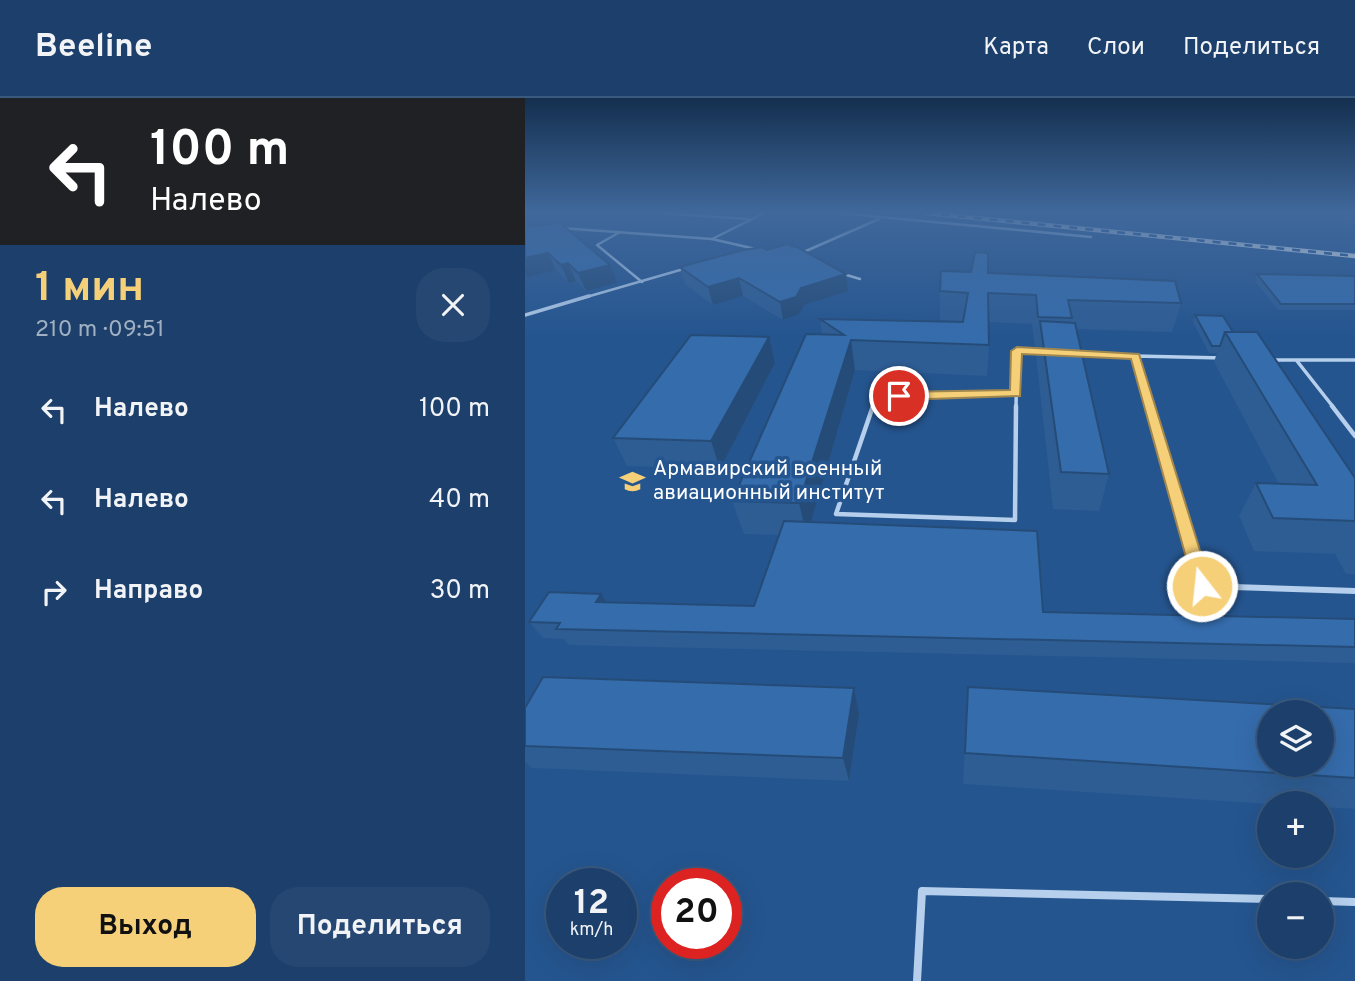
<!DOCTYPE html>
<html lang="ru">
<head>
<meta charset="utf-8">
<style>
  :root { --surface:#1c406b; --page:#254771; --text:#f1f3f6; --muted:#a0afc1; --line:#3a597e; --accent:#f6d079 }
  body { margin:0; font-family:Overpass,sans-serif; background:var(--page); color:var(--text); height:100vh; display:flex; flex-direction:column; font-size:26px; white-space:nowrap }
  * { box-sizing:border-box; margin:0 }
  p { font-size:23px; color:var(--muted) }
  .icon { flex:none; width:38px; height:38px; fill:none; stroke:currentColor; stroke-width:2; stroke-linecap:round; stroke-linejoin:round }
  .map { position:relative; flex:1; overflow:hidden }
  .sheet { display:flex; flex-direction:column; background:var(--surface); width:525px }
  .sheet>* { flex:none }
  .hud { background:#202124; color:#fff; overflow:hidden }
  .tools { position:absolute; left:732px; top:602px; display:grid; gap:14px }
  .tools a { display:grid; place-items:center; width:77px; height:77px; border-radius:50%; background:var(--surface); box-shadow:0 7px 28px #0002,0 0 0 2px var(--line); font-size:35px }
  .speed { position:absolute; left:21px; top:770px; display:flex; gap:14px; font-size:35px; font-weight:700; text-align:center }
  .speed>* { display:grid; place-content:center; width:91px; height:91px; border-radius:50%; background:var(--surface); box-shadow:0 7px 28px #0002,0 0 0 2px var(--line); line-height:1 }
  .speed small { font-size:18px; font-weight:400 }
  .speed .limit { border:10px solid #d22; background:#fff; color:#111 }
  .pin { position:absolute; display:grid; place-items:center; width:60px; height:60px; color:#fff; margin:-30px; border:4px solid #fff; border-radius:50%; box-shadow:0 2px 7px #0007 }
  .me { position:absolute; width:77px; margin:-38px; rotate:344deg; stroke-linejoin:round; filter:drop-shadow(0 0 5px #0008) }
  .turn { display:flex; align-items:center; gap:24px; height:147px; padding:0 35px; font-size:32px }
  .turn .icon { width:91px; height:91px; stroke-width:2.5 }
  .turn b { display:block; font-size:49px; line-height:60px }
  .round { display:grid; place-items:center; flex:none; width:74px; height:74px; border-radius:28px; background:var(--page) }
  .overview { display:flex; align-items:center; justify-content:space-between; height:119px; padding:0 35px }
  h1 { font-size:42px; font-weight:700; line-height:52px; color:var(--accent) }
  .primary-button { display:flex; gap:14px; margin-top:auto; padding:14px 35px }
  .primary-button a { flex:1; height:80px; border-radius:28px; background:var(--accent); color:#111; font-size:28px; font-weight:700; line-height:80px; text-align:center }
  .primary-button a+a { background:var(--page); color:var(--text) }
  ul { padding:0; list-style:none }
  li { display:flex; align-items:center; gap:21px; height:91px; padding:0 35px }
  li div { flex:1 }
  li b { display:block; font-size:26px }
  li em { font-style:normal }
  header { display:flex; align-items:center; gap:42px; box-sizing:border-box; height:98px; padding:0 35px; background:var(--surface); border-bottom:2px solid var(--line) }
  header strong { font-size:33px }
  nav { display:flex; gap:38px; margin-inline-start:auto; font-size:24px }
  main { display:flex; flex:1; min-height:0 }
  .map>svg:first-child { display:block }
</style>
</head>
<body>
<header>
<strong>Beeline</strong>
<nav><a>Карта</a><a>Слои</a><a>Поделиться</a></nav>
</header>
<main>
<section class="sheet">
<div class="hud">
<div class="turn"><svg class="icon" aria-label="left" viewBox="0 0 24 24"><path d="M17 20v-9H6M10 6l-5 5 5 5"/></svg><div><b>100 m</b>Налево</div></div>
</div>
<div class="overview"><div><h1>1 мин</h1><p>210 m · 09:51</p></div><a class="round"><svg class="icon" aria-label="close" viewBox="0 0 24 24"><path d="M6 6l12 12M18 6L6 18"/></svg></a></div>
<ul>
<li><svg class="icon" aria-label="left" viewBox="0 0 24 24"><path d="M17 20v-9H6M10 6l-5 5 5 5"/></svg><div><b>Налево</b></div><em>100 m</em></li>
<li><svg class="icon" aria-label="left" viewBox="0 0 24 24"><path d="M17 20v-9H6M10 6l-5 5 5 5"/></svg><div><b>Налево</b></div><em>40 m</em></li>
<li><svg class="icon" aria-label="right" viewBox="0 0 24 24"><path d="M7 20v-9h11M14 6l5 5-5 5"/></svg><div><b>Направо</b></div><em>30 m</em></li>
</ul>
<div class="primary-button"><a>Выход</a><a>Поделиться</a></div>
</section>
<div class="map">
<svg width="830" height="883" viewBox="0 0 830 883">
  <rect width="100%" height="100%" fill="#25558f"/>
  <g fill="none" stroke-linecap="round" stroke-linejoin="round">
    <g stroke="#b5cfec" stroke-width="2.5">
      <polyline points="135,115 223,121"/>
      <polyline points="314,115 566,139"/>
      <polyline points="36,130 187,141 239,115"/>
      <polyline points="95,134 72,147 117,184"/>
      <polyline points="187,141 235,152"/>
      <polyline points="274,156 354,121"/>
      <polyline points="315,175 335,181"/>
      <polyline points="58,200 162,170"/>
    </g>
    <g stroke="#b5cfec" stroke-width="3.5">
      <polyline points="0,217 64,198"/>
      <polyline points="550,255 610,258"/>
      <polyline points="746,262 830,262"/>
      <polyline points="772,263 809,310"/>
      <polyline points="347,310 351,299 491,295"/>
      <polyline points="491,310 492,252 516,254"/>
      <polyline points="625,310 610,258 698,260"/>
    </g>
    <g stroke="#b5cfec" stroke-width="4.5">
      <polyline points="348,308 311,416 490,422 491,308"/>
      <polyline points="625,308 667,454"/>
      <polyline points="807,308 830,338"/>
    </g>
    <polyline stroke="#b5cfec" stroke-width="6" points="666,452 677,488 830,493"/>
    <g stroke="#b5cfec" stroke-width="8">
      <polyline points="796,803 830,804"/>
      <polyline points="392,883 397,793 744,801"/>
    </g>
    <defs>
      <polyline id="rail" points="401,115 830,158"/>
    </defs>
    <use href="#rail" stroke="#fff" stroke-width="4.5"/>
    <use href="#rail" stroke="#25558f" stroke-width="2.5" stroke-dasharray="8" stroke-linecap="butt"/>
  </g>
  <g fill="#2e5d94">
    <polygon points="765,115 830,115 830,124 767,119"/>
    <polygon points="0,127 92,185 61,193 51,183 44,185 31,172 2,179 0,178"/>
    <polygon points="242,152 321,176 323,193 279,207 274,216 258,222 218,198 188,207 160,186 155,169"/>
    <polygon points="463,175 656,205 647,234 551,231 584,376 574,413 528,411 511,257 512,249 510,249 507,226 464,224 464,247 462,278 330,272 286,424 518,514 830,521 830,565 44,547 39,541 18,540 4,524 76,496 82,505 229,508 254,437 219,436 207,403 297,236 295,221 438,224 438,223 415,222 415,193"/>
    <polygon points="732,176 830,178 830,212 753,212 730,183"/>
    <polygon points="670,217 708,234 830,380 830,476 821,476 810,456 729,453 714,418 731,385 754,386 689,264 692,255 684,255 668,224"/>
    <polygon points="250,265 195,371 102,368 88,340"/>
    <polygon points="443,589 830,611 830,711 796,709 796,705 744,706 438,686"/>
    <polygon points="329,590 334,616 324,683 7,670 0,664 0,610"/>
  </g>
  <g fill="#254c78">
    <polygon points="23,155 31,172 2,179 0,176 0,160"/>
    <polygon points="43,165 51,183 44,185 36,167"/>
    <polygon points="85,167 92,185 61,193 53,175"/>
    <polygon points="321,176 323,193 279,207 274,216 258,222 255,204 276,190"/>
    <polygon points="214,180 218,198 188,207 183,189"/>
    <polygon points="244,239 250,265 195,371 186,343"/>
    <polygon points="326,242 330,272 282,438 274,405"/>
    <polygon points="76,496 87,512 71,504"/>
    <polygon points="329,590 334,616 324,683 318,660"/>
  </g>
  <g fill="#356cac" stroke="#254c78" stroke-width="2" fill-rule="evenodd">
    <polygon points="34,124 85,167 53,175 43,165 36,167 23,155 0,160 0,127 15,128"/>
    <polygon points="262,146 274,150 321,176 276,190 271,199 255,204 214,180 183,189 155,169 218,152 237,149 242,152"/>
    <polygon points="450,154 463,155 463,175 650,183 656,205 543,202 547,220 513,219 511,197 463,195 464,247 326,242 274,405 207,403 281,236 319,237 295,221 438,224 443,195 415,193 416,173 446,174"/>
    <polygon points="732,176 830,178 830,206 756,206"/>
    <polygon points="670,217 698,218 708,234 700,234 695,248 687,248"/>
    <polygon points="515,223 550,225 584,376 536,374"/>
    <polygon points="700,234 732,234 830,380 830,423 748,420 731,385 792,387"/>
    <polygon points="166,237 244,239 186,343 88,340"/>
    <polygon points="259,423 512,433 518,514 830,521 830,549 31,531 35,525 4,524 24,494 76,496 71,504 229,508"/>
    <polygon points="18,579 329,590 318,660 0,648 0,610"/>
    <path d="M443 589 830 611V680L440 655ZM744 614H796V667H744Z"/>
  </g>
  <linearGradient id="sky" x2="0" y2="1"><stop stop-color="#142f4f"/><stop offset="0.48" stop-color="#40689b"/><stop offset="1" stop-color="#40689b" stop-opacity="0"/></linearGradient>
  <rect width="830" height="238" fill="url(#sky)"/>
  <polygon fill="#f6d079" stroke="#a0874f" stroke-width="2" points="492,249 614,256 686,488 683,493 671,493 669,488 606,261 497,256 495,298 374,302 368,298 374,294 485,292 486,253"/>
  <defs>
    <symbol id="university-bare" viewBox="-9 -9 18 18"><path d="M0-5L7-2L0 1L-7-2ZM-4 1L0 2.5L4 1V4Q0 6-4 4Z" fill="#f6d079" stroke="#25558f" stroke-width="2.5" paint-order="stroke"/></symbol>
  </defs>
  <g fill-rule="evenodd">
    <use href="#university-bare" x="90" y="366" width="35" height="35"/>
  </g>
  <g text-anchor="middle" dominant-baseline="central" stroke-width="7" stroke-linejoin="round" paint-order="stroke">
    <g font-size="21" fill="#fff" stroke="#25558f" text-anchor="start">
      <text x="128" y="371">Армавирский военный<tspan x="128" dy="24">авиационный институт</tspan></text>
    </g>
  </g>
</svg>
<div class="tools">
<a><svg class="icon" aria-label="layers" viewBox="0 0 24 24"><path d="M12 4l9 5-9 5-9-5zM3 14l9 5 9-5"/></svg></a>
<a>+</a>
<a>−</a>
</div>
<div class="speed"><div>12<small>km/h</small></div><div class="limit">20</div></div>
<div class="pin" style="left:374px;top:298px;background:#d93025"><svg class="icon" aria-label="arrive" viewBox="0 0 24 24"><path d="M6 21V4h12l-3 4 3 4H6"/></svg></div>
<svg class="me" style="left:677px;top:488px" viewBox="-20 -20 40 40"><circle r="17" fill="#f6d079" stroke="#fff" stroke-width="3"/><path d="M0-11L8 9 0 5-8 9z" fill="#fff"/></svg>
</div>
</main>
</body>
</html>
